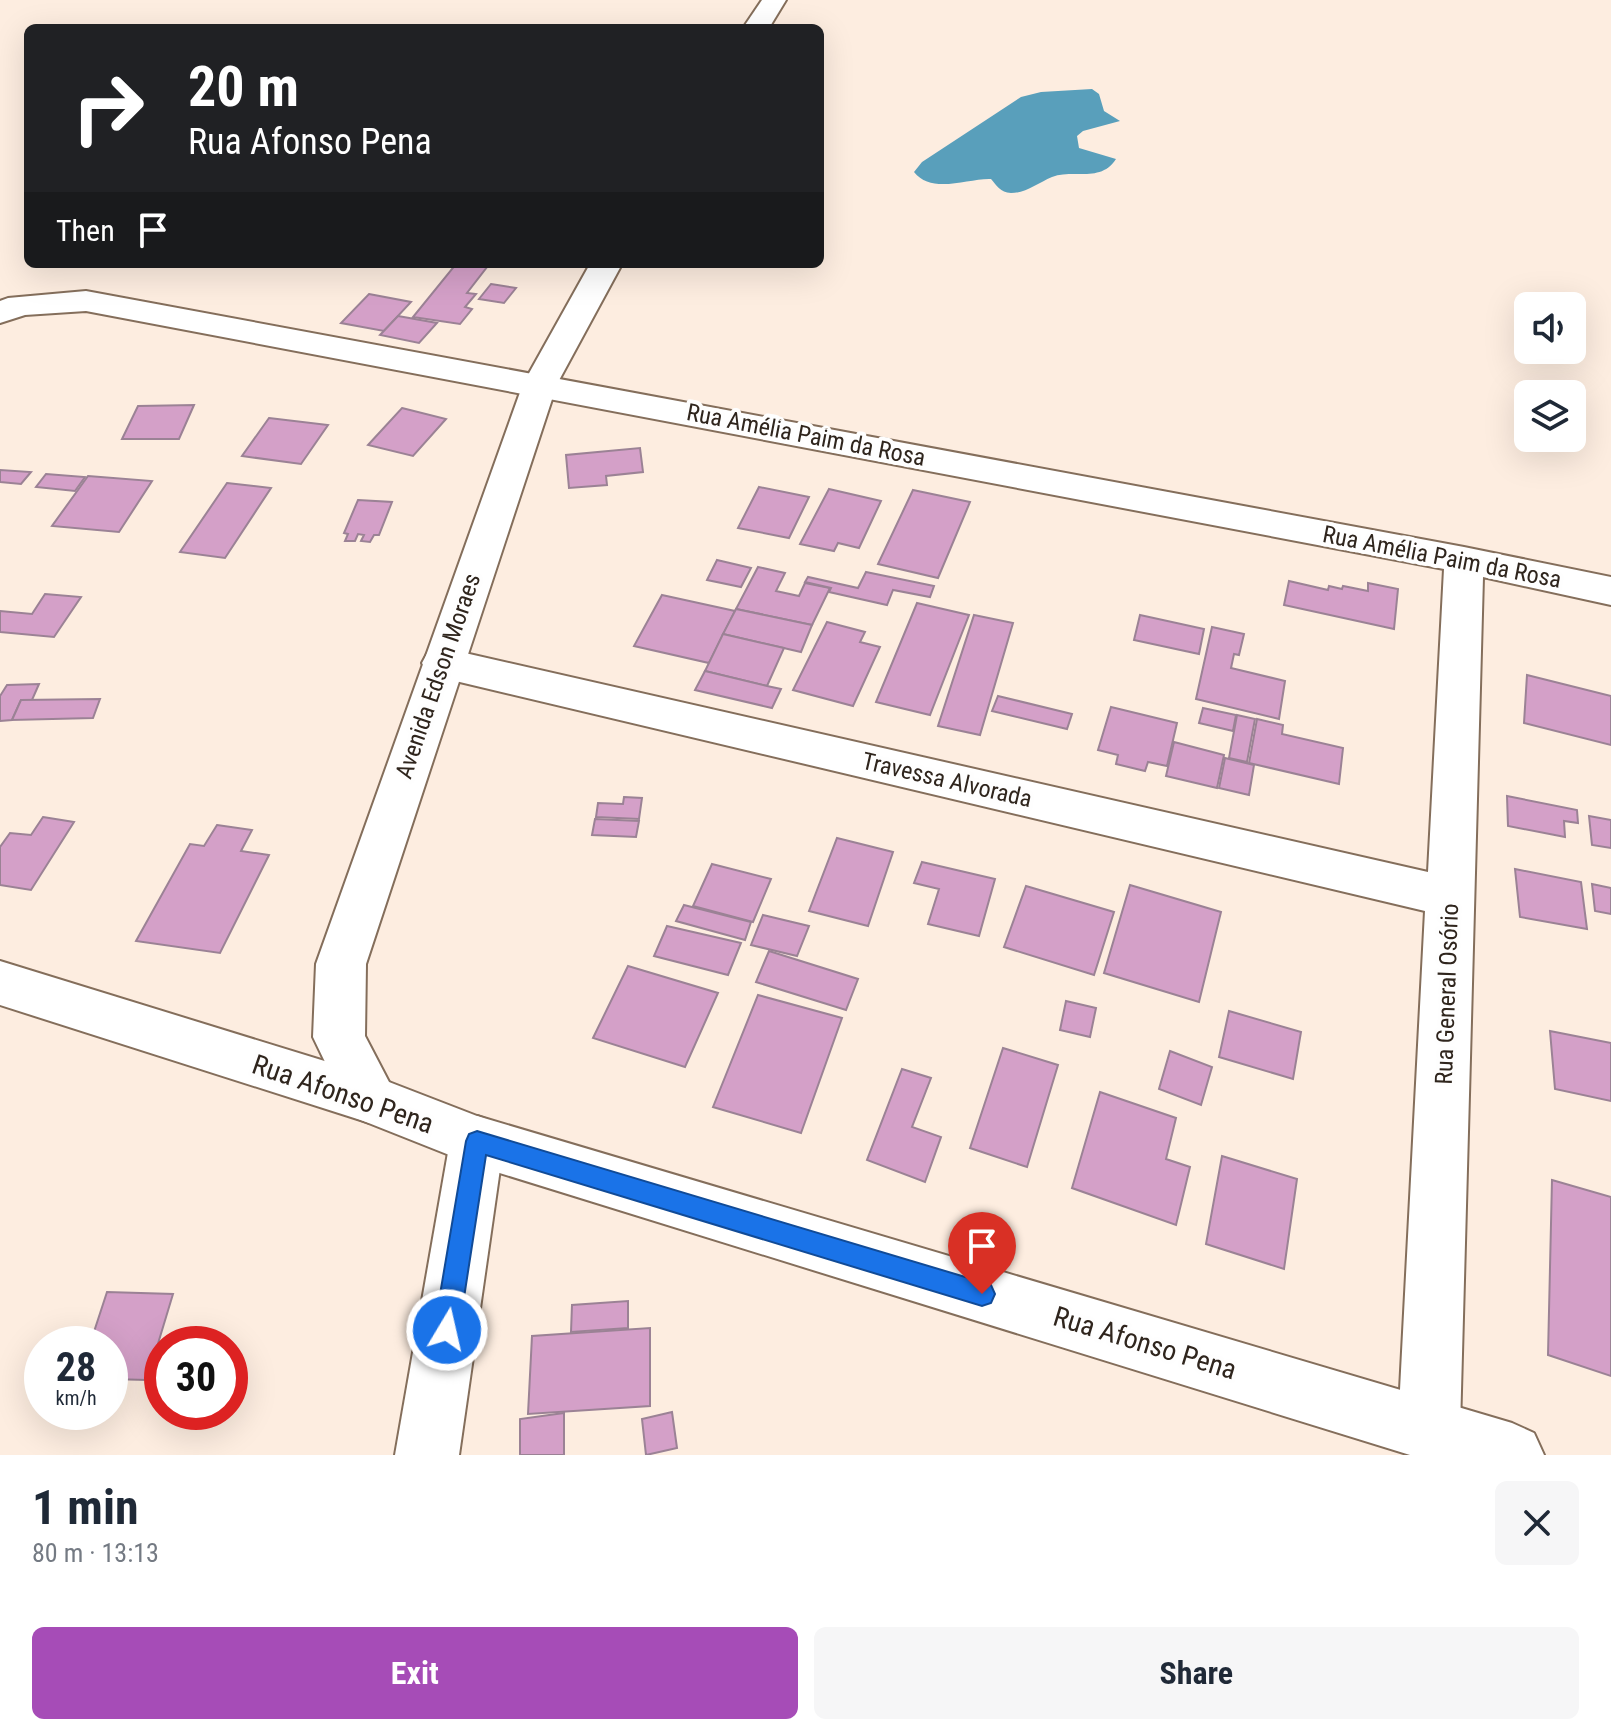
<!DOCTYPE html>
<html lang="en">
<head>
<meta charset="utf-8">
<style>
  :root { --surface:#fff; --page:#f6f6f7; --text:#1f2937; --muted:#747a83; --accent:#a64cb7 }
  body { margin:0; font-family:"Roboto Condensed",sans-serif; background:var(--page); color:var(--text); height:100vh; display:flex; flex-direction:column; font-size:30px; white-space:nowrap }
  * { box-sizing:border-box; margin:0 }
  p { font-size:26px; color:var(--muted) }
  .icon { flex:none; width:44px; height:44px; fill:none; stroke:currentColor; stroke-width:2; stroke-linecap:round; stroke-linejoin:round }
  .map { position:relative; height:1455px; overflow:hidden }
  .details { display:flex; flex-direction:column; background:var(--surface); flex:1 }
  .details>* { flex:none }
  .hud { position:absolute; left:24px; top:24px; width:800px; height:244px; border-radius:12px; box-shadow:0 8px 32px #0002; background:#202124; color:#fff; overflow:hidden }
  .controls { position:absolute; left:1514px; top:292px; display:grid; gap:16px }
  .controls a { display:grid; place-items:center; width:72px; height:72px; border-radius:12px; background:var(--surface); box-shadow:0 8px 32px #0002; font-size:40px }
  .speed { position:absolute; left:24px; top:1326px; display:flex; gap:16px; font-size:40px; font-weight:700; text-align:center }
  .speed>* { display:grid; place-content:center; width:104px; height:104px; border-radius:50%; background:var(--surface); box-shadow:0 8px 32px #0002; line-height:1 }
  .speed small { font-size:20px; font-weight:400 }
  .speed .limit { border:12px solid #d22; background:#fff; color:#111 }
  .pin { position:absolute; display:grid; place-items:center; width:68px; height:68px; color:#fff; margin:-82px -34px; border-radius:50% 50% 50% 0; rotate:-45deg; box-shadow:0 0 8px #0007 }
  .pin .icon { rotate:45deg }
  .me { position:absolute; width:88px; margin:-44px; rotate:9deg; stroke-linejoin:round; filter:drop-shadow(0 0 6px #0008) }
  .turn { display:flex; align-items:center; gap:28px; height:168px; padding:0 32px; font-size:36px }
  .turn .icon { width:104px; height:104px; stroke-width:2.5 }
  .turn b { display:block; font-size:56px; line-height:68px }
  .then { display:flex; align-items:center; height:76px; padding:0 32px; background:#0003; gap:16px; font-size:30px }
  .round { display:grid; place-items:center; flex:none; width:84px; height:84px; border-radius:12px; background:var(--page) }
  .head { display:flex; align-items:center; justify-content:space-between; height:136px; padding:0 32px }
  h1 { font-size:48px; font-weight:700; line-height:60px }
  .button { display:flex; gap:16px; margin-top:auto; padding:16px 32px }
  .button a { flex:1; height:92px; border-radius:12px; background:var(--accent); color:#fff; font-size:32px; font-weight:700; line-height:92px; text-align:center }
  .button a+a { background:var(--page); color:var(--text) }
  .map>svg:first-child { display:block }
</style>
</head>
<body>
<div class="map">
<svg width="1611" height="1455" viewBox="0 0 1611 1455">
  <rect width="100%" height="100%" fill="#fdede0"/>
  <path fill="#599fbb" d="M1092 89 1099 94 1104 111 1120 121 1083 131 1077 136 1079 148 1116 159C1101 183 1073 169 1052 177 1038 183 1026 193 1011 193 1000 192 997 186 991 179 968 178 932 195 914 172L922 162 1021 97 1041 92Z"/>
  <g fill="#d4a0c8" stroke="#9b8295" stroke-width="2">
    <polygon points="456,264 487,267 467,293 476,294 465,307 472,309 460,324 413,317"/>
    <polygon points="491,284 516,288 504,303 479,299"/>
    <polygon points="369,294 411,302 384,331 341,323"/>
    <polygon points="398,316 437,323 419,343 380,335"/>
    <polygon points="194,405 179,439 122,439 138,406"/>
    <polygon points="402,408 446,419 413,456 368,445"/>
    <polygon points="269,418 328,425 301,464 242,456"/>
    <polygon points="640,448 643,472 606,476 607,485 569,488 566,455"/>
    <polygon points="0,470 31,472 21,484 0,482"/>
    <polygon points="46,474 85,477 75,491 36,487"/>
    <polygon points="88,476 152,481 119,532 52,526"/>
    <polygon points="227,483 271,488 225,558 180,552"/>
    <polygon points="759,487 809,497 789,538 738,528"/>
    <polygon points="829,489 881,501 859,548 838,543 834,551 800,544"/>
    <polygon points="913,490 970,502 938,578 878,564"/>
    <polygon points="358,500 392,502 379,535 374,535 370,542 361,541 364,535 358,534 355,541 345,541 348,534 344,533"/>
    <polygon points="717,560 751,568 741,587 707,580"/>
    <polygon points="758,567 785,573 776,591 799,596 805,583 830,588 812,625 736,609"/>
    <polygon points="866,572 934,586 930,597 893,590 887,605 829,592 831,588 805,582 808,577 858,588"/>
    <polygon points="1289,581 1328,590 1329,586 1342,589 1343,586 1368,591 1368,583 1398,589 1394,629 1284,605"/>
    <polygon points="45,594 81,597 54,637 0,632 0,611 32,614"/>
    <polygon points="662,595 735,611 709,663 634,646"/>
    <polygon points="917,603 969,615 930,715 876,702"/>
    <polygon points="736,609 812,625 801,652 723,634"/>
    <polygon points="974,615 1013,623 980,735 938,726"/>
    <polygon points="1140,615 1204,629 1199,654 1134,640"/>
    <polygon points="827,622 865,632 860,642 880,647 853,706 793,690"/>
    <polygon points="1212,627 1244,634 1239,655 1234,654 1231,668 1285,681 1279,719 1196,699"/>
    <polygon points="723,634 784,648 767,686 705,671"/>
    <polygon points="705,671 767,686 781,689 772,708 695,690"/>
    <polygon points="1527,675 1611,696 1611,745 1524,723"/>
    <polygon points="39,684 32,700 21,700 12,720 0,721 0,696 7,685"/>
    <polygon points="998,696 1072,714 1067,729 992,711"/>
    <polygon points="100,699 93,718 12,720 21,700"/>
    <polygon points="1111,707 1177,723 1167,766 1148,762 1145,771 1116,764 1118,755 1098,750"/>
    <polygon points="1203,708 1236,715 1233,731 1199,723"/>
    <polygon points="1237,715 1255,719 1247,762 1229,758"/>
    <polygon points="1257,719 1283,725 1282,734 1343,748 1339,784 1249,763"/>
    <polygon points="1174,742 1224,755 1217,788 1166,776"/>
    <polygon points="1225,758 1254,765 1249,795 1219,788"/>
    <polygon points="1507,796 1577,810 1578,823 1564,821 1565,837 1508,826"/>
    <polygon points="624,797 642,798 639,819 596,817 598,803 623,804"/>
    <polygon points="1589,816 1611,820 1611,848 1592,845"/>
    <polygon points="43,817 74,822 31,890 0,885 0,847 10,833 31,835"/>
    <polygon points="595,819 639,821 636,837 592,835"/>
    <polygon points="217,825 252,830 241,851 269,855 220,953 136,941 190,844 204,846"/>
    <polygon points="837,838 893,852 868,926 809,911"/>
    <polygon points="922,862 995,879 979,936 928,924 939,889 914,883"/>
    <polygon points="712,864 771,879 753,922 693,906"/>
    <polygon points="1515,869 1581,882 1587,929 1520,917"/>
    <polygon points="1592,884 1611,888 1611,914 1595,911"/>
    <polygon points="1130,885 1221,912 1199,1002 1104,973"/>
    <polygon points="1026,886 1114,912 1094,975 1004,947"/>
    <polygon points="684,905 751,922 745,940 676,921"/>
    <polygon points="763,915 809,926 797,956 751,945"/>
    <polygon points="667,926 741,943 728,975 654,956"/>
    <polygon points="769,951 858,979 846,1010 756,982"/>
    <polygon points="628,966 718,993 685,1067 593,1038"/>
    <polygon points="758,995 842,1018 801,1133 713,1107"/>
    <polygon points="1066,1001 1096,1008 1090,1037 1060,1030"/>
    <polygon points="1229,1011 1301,1032 1293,1079 1219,1057"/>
    <polygon points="1550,1031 1611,1043 1611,1101 1555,1089"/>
    <polygon points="1003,1048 1058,1065 1027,1167 970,1148"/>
    <polygon points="1170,1051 1212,1067 1201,1105 1159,1089"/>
    <polygon points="902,1069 931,1078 912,1127 941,1137 925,1182 867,1160"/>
    <polygon points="1100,1092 1176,1118 1166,1159 1190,1167 1176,1225 1072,1188"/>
    <polygon points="1222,1156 1297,1179 1284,1269 1206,1244"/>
    <polygon points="1552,1180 1611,1197 1611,1376 1548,1355"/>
    <polygon points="107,1292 173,1294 147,1380 110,1379 110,1344 90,1344"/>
    <polygon points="628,1301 628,1328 571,1332 572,1305"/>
    <polygon points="650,1328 650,1406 528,1414 532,1336"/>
    <polygon points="672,1412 677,1448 646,1455 642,1419"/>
    <polygon points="564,1413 564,1455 520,1455 520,1419"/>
  </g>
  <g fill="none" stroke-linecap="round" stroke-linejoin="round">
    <defs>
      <g id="minor">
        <path d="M86 291 1464 547 1611 577V605L1483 577 1460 1428 1451 1450C1436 1455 1422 1455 1407 1450L1398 1428 1425 911 443 678 428 674 422 663 428 652 443 648 1428 872 1444 569 86 311 25 315 0 323V301L8 298Z"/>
        <polygon points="0,961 370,1075 389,1082 397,1099 389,1116 370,1123 0,1005"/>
        <polygon points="477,1116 496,1123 504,1141 459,1455 395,1455 450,1141 458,1123"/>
      </g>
      <g id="tertiary">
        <polygon points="762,0 786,0 769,28 743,28"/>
        <polygon points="590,264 622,264 557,384 366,964 365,1036 389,1082 477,1116 1512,1423 1534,1433 1544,1455 1410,1455 477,1166 351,1116 313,1037 316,964 523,384"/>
      </g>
    </defs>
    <use href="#minor" stroke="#846e5b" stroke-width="4"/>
    <use href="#tertiary" stroke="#846e5b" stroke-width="4"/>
    <use href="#minor" fill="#fff" fill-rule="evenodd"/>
    <use href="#tertiary" fill="#fff" fill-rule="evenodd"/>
  </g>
  <polygon fill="#1a73e8" stroke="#114b97" stroke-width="2" points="477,1131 982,1282 991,1285 995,1294 991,1303 982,1306 486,1155 459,1330 456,1338 447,1342 438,1338 434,1330 466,1141 469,1134"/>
  <g text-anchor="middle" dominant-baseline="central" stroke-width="8" stroke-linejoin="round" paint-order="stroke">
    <g font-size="24" fill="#2f251d" stroke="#fefefe">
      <text transform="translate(806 435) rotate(11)">Rua Amélia Paim da Rosa</text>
      <text transform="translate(1442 557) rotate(11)">Rua Amélia Paim da Rosa</text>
      <text transform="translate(438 676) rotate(-71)">Avenida Edson Moraes</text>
      <text transform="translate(947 780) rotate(13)">Travessa Alvorada</text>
      <text transform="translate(1447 994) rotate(-88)">Rua General Osório</text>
    </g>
    <g font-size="28" fill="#2f251d" stroke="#fefefe">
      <text transform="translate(343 1094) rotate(19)">Rua Afonso Pena</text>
      <text transform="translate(1145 1343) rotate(17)">Rua Afonso Pena</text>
    </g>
  </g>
</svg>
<div class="controls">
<a><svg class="icon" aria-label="sound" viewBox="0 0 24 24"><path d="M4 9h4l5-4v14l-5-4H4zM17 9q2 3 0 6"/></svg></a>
<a><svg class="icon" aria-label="layers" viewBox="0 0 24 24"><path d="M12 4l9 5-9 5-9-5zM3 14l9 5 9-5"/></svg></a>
</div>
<div class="speed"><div>28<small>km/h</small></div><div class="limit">30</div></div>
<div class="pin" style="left:982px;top:1294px;background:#d93025"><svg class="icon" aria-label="arrive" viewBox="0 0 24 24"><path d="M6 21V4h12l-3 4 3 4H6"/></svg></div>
<svg class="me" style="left:447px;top:1330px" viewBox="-20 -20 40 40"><circle r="17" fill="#1a73e8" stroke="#fff" stroke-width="3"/><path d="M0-11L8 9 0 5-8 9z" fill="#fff"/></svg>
<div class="hud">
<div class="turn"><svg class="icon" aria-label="right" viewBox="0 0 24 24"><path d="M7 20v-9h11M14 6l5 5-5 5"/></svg><div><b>20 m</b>Rua Afonso Pena</div></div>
<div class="then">Then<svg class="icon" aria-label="arrive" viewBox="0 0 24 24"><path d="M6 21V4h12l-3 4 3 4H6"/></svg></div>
</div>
</div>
<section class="details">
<div class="head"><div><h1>1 min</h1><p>80 m · 13:13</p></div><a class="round"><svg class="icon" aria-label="close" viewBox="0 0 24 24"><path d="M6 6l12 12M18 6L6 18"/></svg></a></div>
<div class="button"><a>Exit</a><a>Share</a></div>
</section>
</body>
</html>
